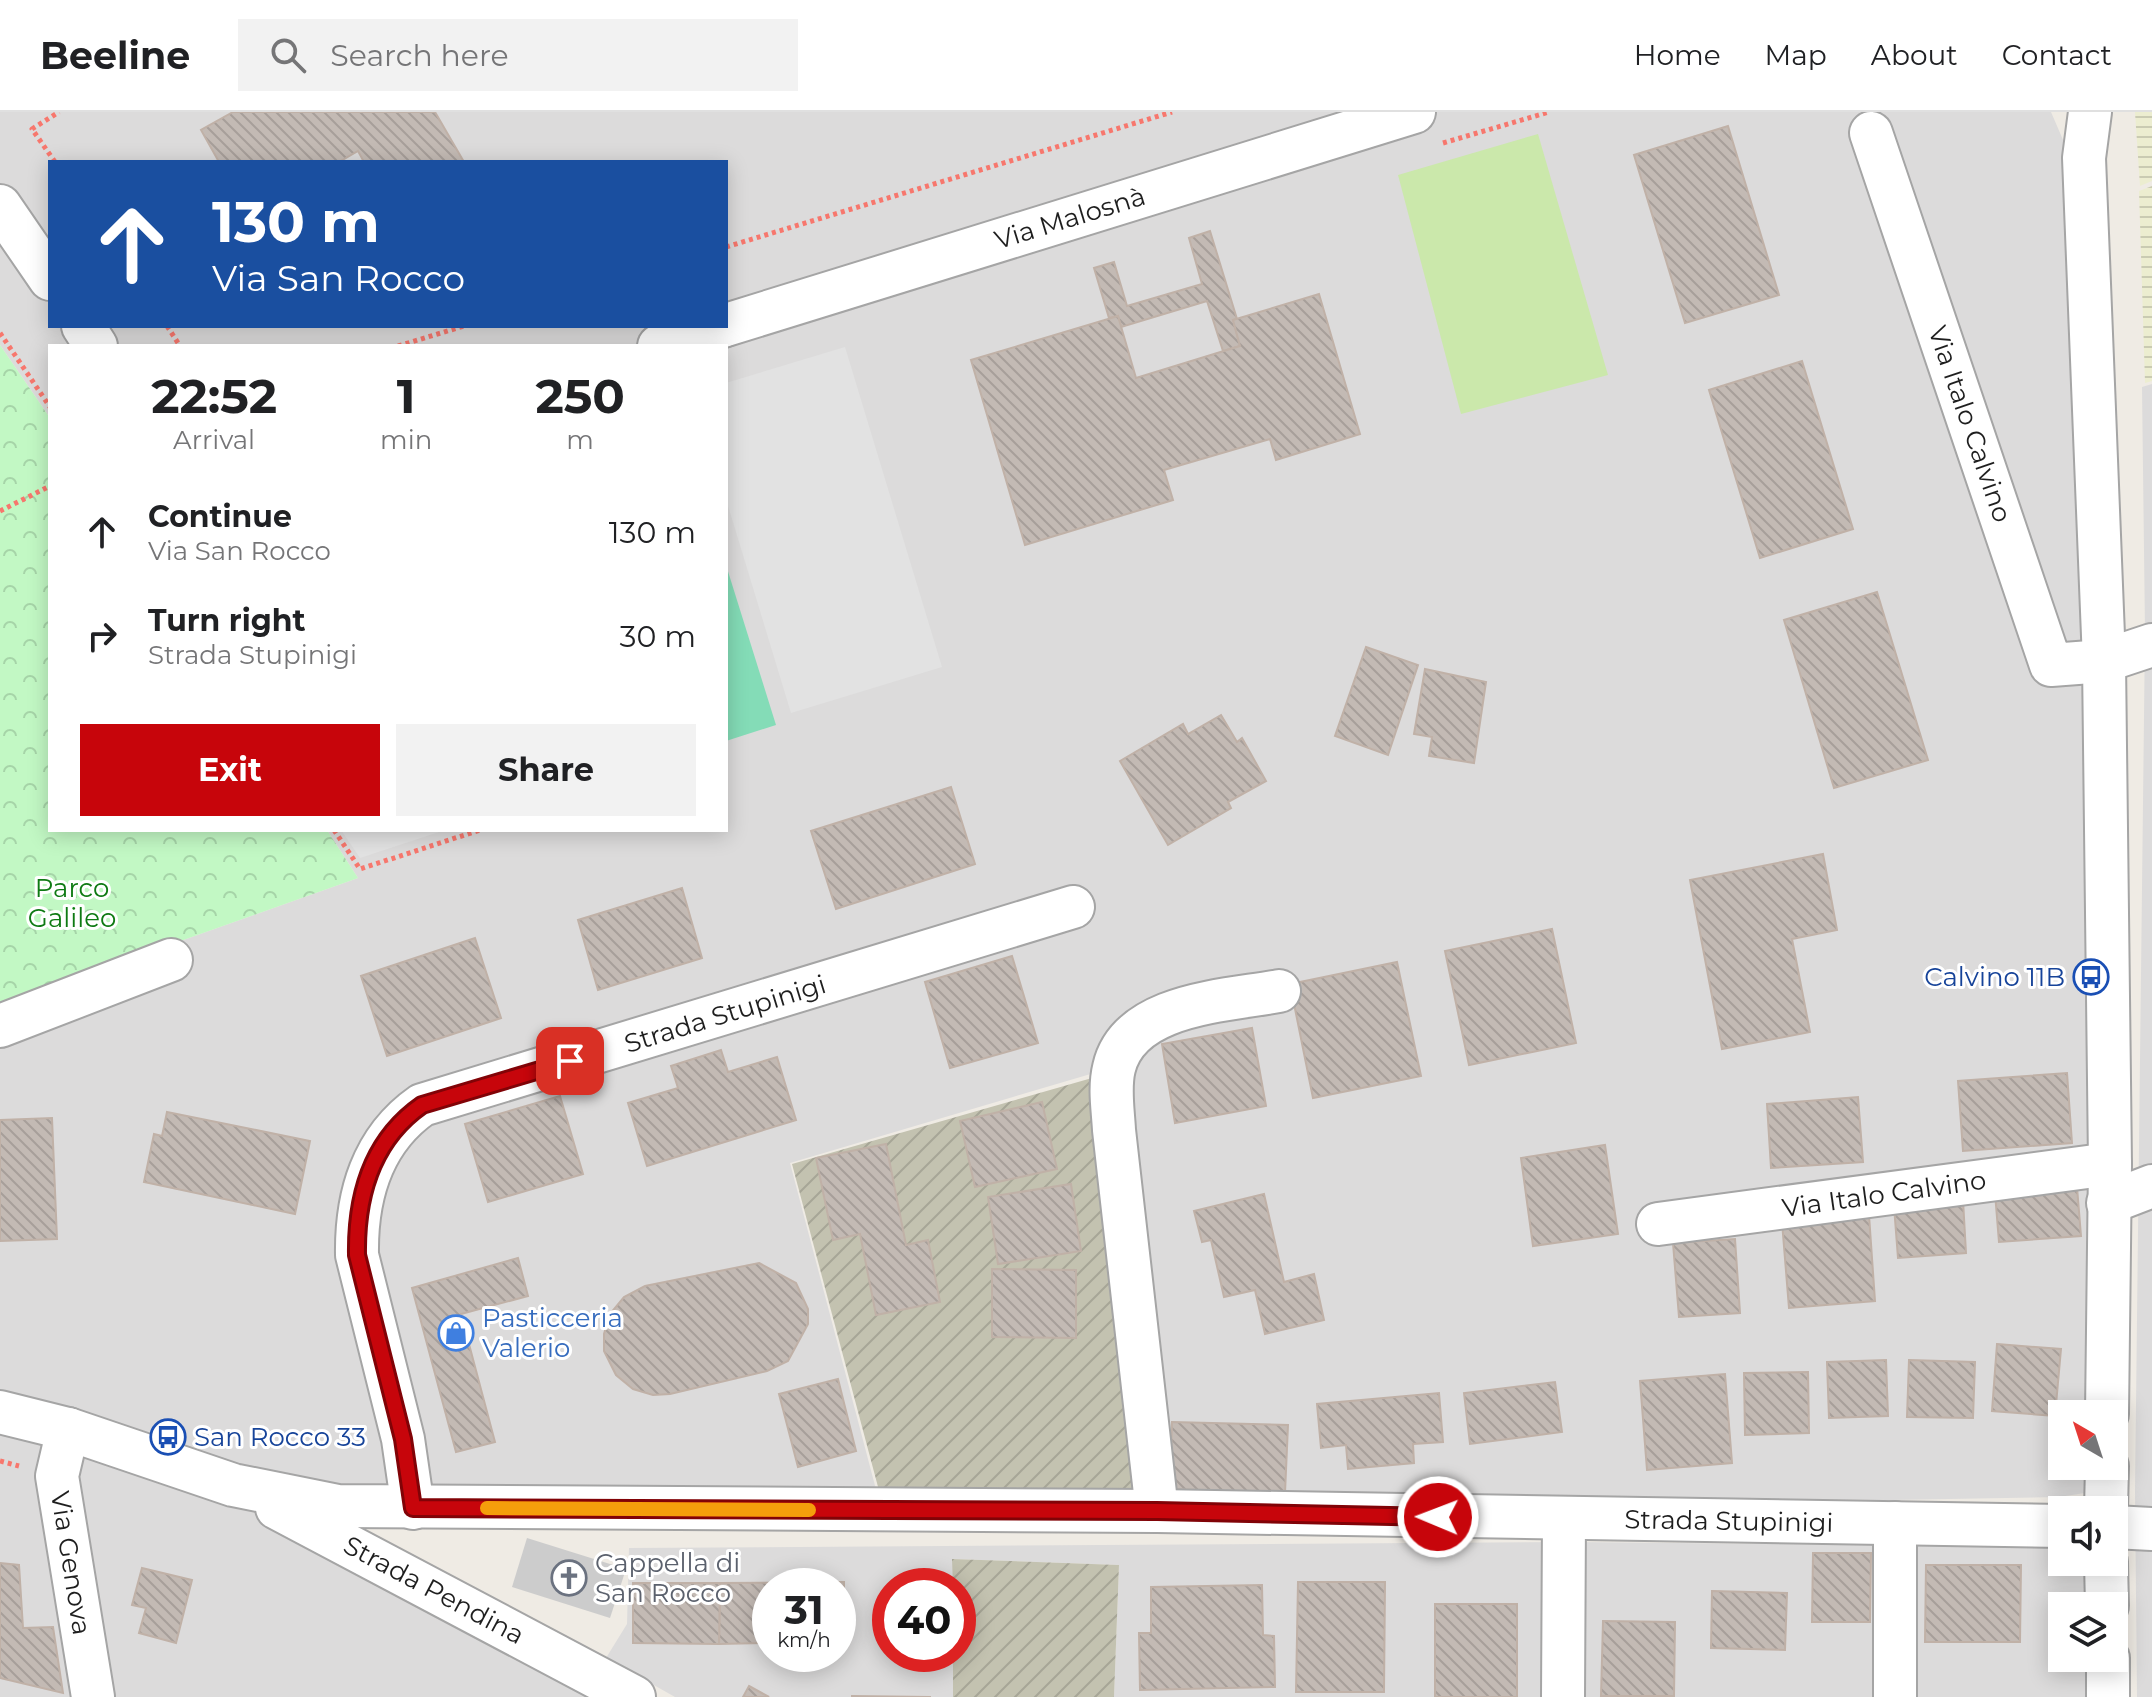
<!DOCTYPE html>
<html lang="en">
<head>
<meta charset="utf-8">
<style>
  :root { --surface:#fff; --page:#f2f2f2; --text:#202124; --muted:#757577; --line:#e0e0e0; --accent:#c7050b }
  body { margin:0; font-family:Montserrat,sans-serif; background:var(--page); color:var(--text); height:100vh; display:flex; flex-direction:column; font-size:30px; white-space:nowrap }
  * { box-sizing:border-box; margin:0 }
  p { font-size:26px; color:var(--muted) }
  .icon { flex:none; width:44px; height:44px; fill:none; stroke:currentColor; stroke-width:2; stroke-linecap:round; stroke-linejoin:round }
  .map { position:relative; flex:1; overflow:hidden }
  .panel { position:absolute; left:48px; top:232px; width:680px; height:488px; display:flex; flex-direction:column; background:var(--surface); border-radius:0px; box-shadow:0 4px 20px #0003 }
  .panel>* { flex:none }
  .guide { position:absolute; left:48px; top:48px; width:680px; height:168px; border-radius:0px; box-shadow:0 4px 20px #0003; background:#1a4fa0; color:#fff; overflow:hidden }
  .needle { width:52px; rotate:321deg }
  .fabs { position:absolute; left:2048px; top:1288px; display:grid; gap:16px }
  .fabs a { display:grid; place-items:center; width:80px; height:80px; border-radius:0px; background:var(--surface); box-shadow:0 4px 20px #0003; font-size:40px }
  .speed { position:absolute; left:752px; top:1456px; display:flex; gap:16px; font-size:40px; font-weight:700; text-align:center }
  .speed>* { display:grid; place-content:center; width:104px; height:104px; border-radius:50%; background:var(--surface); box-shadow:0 4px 20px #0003; line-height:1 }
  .speed small { font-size:20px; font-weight:400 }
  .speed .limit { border:12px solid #d22; background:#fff; color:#111 }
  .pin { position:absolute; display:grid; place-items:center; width:68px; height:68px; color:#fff; margin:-34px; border-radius:16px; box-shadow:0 4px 12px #0006 }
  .me { position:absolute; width:88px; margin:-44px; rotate:271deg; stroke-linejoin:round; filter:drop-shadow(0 0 6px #0008) }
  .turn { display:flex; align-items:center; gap:28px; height:168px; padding:0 32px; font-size:36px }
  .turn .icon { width:104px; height:104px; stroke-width:2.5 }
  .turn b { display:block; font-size:56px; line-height:68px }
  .eta { display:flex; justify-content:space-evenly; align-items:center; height:136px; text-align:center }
  .eta b { font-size:48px; font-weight:700; line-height:56px }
  .action { display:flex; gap:16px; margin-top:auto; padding:16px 32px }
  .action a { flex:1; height:92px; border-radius:0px; background:var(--accent); color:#fff; font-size:32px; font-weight:700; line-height:92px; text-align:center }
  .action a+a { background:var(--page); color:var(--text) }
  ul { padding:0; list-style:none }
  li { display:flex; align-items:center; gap:24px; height:104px; padding:0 32px }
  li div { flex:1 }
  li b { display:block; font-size:30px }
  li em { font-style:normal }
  header { display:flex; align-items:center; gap:48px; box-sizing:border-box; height:112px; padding:0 40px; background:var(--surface); border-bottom:2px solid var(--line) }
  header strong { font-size:38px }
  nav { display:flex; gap:44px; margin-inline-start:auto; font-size:28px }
  .search { width:560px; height:72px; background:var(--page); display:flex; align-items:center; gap:20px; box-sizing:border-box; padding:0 28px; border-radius:0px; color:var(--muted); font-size:30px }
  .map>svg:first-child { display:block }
</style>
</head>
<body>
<header>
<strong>Beeline</strong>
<div class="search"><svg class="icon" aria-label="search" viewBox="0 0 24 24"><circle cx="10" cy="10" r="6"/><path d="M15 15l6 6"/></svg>Search here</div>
<nav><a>Home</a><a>Map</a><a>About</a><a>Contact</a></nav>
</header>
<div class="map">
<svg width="2152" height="1585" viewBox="0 0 2152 1585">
  <defs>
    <pattern id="construction-furrows" width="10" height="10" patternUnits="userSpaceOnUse" patternTransform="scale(2)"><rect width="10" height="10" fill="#c3c2b0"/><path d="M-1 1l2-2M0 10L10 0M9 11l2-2" fill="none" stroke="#a7a697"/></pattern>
    <pattern id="farmland-rules" width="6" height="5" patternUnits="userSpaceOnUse" patternTransform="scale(2)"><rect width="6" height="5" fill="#ecedd0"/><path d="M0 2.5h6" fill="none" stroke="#cacbb2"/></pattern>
    <pattern id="park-crowns" width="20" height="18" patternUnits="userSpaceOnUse" patternTransform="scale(2)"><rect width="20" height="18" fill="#c2f8c4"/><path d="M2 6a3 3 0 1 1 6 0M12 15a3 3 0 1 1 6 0" fill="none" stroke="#a6d4a8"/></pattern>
    <pattern id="building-back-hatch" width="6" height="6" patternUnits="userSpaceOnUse" patternTransform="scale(2)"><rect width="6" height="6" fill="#c3bab4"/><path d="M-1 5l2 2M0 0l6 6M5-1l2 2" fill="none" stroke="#a79f9a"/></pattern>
  </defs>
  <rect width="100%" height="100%" fill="#efebe4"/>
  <g fill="#dcdbdb" fill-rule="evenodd">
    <path d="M0 0H2051L2079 65 2104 1302H2062V1354H2104V1378L2059 1385 1892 1388 1143 1384 1094 961 790 1051 878 1385 339 1391 0 1295V893L358 766 327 718H726V234H50V306L0 233ZM50 50H726V214H50Z"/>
    <polygon points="2152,272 2152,1585 2137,1585 2135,1379 2145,519 2142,275"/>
    <polygon points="0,1302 231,1376 614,1585 0,1585"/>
    <path d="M1573 1430 2062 1435V1450H2091V1494H2062V1546H2091L2092 1585H1114L1119 1453 953 1447V1474H890V1542H953V1585H675L606 1546 627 1512 629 1436ZM770 1474H838V1542H770Z"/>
  </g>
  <polygon fill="#ccc" points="527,1426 626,1457 610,1506 512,1475"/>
  <g fill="url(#construction-furrows)">
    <polygon points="1092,966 1140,1386 881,1386 792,1052"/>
    <polygon points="952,1447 1119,1453 1114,1585 953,1585 953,1542 958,1542 958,1474 953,1474"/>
  </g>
  <g fill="url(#farmland-rules)">
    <polygon points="2135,0 2152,0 2152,69 2140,74"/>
    <polygon points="2152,74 2152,269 2145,271 2139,79"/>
  </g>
  <polygon fill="#cbe8ab" points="1538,22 1608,263 1461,302 1398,63"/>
  <polygon fill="url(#park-crowns)" points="0,233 50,306 50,718 327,718 358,766 0,893"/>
  <polygon fill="#84dcb7" points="726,453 776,613 726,629"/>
  <g fill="#e2e2e2">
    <polygon points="845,235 942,555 791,601 726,387 726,271"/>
    <polygon points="341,718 445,718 360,746"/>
  </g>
  <g fill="url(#building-back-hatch)" stroke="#c0b1a7" stroke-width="2">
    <polygon points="233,0 435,0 464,50 364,50 358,39 339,50 219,50 201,18"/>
    <polygon points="1728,14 1779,183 1685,211 1634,43"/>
    <polygon points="1210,119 1237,207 1233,208 1240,234 1223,239 1207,189 1121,215 1118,204 1109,206 1094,156 1114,150 1127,194 1202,172 1189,126"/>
    <polygon points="1319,182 1360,322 1276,348 1270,327 1164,358 1173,388 1025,433 971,248 1118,204 1136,266 1240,234 1233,208"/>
    <polygon points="1802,249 1853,417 1760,446 1709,278"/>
    <polygon points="1877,480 1928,648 1834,676 1784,508"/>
    <polygon points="1366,535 1418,553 1388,643 1335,624"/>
    <polygon points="1425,557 1486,570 1474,651 1429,644 1432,625 1414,622"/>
    <polygon points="1221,603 1237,630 1242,626 1266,669 1228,690 1231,696 1168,733 1120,649 1183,612 1188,622"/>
    <polygon points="951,675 975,752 836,797 811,719"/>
    <polygon points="1823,742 1837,818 1792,827 1810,920 1722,937 1690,768"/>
    <polygon points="682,776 702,846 598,878 578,808"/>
    <polygon points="1552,817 1576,931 1469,953 1445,839"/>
    <polygon points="475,826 501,906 387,944 361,864"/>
    <polygon points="1012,844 1038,931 950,956 925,870"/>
    <polygon points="1397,850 1421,964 1313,986 1290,872"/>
    <polygon points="1252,916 1266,994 1175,1011 1162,932"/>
    <polygon points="721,938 728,960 777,945 796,1008 647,1054 628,991 678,976 671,954"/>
    <polygon points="2067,961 2072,1031 1963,1039 1958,969"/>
    <polygon points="560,984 583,1062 488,1090 465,1012"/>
    <polygon points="1858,985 1863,1050 1771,1056 1767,992"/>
    <polygon points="1042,990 1057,1057 975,1075 960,1009"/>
    <polygon points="167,1000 310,1029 295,1102 144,1070 154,1022 162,1024"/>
    <polygon points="52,1006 57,1127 0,1129 0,1008"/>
    <polygon points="886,1032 906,1133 928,1128 940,1190 876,1203 860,1122 833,1128 816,1046"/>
    <polygon points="1605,1033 1618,1122 1533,1134 1521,1046"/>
    <polygon points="1071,1072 1081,1139 998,1152 988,1085"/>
    <polygon points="2077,1075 2081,1124 1999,1130 1995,1081"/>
    <polygon points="1264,1082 1284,1170 1314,1162 1324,1208 1265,1222 1255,1178 1224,1185 1211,1128 1202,1130 1194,1099"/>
    <polygon points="1963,1088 1966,1141 1898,1146 1894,1094"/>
    <polygon points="1869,1103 1875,1189 1789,1196 1782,1110"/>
    <polygon points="1735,1127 1740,1201 1679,1205 1673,1131"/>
    <polygon points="518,1146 528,1184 461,1202 495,1330 456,1340 412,1176"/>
    <polygon points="759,1151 796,1171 808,1197 808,1212 788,1249 767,1259 670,1282 653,1283 633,1277 616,1263 604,1239 604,1222 610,1202 624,1185 645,1174"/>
    <polygon points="992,1157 1076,1158 1076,1226 992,1225"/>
    <polygon points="1997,1232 2061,1237 2055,1304 1992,1299"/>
    <polygon points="1886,1248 1888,1304 1829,1306 1827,1250"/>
    <polygon points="1909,1248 1975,1250 1973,1306 1907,1305"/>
    <polygon points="1808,1260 1809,1321 1745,1323 1744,1261"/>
    <polygon points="1725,1262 1732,1351 1647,1358 1640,1269"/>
    <polygon points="838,1267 856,1339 798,1355 779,1282"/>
    <polygon points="1555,1270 1562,1320 1470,1332 1464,1281"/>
    <polygon points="1439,1281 1443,1330 1413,1332 1414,1351 1348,1357 1346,1333 1321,1336 1317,1292"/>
    <polygon points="1172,1310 1288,1313 1285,1381 1170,1377"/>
    <polygon points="1813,1441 1871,1441 1870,1510 1812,1510"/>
    <polygon points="0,1451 19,1453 23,1516 53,1515 63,1581 0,1566"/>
    <polygon points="1926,1453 2021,1453 2020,1530 1925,1530"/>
    <polygon points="142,1456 192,1468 176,1531 139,1521 146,1496 132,1493"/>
    <polygon points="844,1470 844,1530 838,1530 838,1474 770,1474 770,1531 719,1532 720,1471"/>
    <polygon points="1298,1470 1385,1470 1384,1580 1296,1580"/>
    <polygon points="633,1471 720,1471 719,1532 633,1531"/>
    <polygon points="1262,1473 1263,1523 1274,1524 1275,1575 1140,1578 1139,1521 1151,1521 1151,1475"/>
    <polygon points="1712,1479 1787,1481 1785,1538 1711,1536"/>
    <rect x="1435" y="1492" width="82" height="93"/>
    <polygon points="1603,1509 1675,1510 1674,1584 1601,1584"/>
    <polygon points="749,1574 769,1585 743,1585"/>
    <polygon points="852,1584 931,1585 852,1585"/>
  </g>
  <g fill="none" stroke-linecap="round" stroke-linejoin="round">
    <defs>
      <g id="minor">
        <polyline points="2090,0 2084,46 2104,549 2110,1052 2107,1302"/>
        <polyline points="1871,21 2051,553 2104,549 2152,533"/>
        <polyline points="0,94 50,167"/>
        <polyline points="726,213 1414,0"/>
        <polyline points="83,214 96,234"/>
        <polyline points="659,234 723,214"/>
        <polyline points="0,914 171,848"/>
        <polyline points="2108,1091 2152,1074"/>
        <polyline points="1658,1112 2110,1052"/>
        <polyline points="0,1300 68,1317 233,1373 338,1394 1157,1399 2062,1414"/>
        <polyline points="68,1317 57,1364 93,1585"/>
        <polyline points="277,1396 634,1585"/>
        <path d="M413 1396 403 1327 357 1143C356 1084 372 1028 422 993L1073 795"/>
        <polyline points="2106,1398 2107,1354"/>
        <path d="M1157 1399 1114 1018C1113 998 1109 976 1114 956 1129 891 1227 889 1279 879"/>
        <polyline points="1895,1411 1895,1585"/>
        <polyline points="2114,1415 2152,1417"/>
        <polyline points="2106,1450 2107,1494"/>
        <polyline points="2108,1546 2108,1585"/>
        <polyline points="1563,1585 1564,1407"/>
      </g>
    </defs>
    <use href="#minor" stroke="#a5a5a5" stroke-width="46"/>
    <g stroke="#f7776d" stroke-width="5" stroke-dasharray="4 4" stroke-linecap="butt">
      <polyline points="1443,31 1549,0"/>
      <polyline points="55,50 32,17 59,0"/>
      <polyline points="726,135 1172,0"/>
      <polyline points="167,214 180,234"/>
      <polyline points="0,221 50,295"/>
      <polyline points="398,234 464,214"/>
      <polyline points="0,399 50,374"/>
      <polyline points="334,718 360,757 480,718"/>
      <polyline points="0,1349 19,1354"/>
    </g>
    <use href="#minor" stroke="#fff" stroke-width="42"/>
  </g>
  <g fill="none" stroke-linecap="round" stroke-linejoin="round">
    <defs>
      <path id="route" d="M570 949 422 993C372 1028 356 1084 357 1143L403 1327 413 1396 1157 1399 1438 1405"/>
    </defs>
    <use href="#route" stroke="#810307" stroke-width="20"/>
    <use href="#route" stroke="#c7050b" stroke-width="14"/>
    <polyline stroke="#f59e0b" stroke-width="14" points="487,1396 809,1398"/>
  </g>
  <defs>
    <symbol id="bus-ring" viewBox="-11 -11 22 22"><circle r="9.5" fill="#fff" stroke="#1a4fb4" stroke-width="1.5"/><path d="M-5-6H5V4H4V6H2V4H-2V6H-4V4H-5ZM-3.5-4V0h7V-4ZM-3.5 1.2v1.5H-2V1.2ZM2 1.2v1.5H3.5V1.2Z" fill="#1a4fb4"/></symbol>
    <symbol id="shop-ring" viewBox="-11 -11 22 22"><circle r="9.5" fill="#fff" stroke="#3f7fe0" stroke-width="1.5"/><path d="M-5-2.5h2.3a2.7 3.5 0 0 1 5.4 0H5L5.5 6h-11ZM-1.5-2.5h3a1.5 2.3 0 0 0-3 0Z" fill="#3f7fe0"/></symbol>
    <symbol id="church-ring" viewBox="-11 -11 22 22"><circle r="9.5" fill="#fff" stroke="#6b7280" stroke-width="1.5"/><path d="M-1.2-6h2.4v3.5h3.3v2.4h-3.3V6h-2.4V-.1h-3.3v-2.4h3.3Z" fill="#6b7280"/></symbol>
  </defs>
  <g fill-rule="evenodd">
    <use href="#bus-ring" x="2071" y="845" width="40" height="40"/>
    <use href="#shop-ring" x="436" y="1201" width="40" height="40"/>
    <use href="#bus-ring" x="148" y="1305" width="40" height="40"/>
    <use href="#church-ring" x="549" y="1446" width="40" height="40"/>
  </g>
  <g text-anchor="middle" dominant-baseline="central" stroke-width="6" stroke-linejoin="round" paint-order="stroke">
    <g font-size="26" fill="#1e1e1e" stroke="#fff">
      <text transform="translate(1070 106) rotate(-17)">Via Malosnà</text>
      <text transform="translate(1970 312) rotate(71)">Via Italo Calvino</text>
      <text transform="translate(725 902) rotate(-17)">Strada Stupinigi</text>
      <text transform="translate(1884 1082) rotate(-8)">Via Italo Calvino</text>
      <text transform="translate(1729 1409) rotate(1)">Strada Stupinigi</text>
      <text transform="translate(71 1451) rotate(81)">Via Genova</text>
      <text transform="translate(434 1478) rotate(28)">Strada Pendina</text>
    </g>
    <g font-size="26" fill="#0e7a13" stroke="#fff">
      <text x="72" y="776">Parco<tspan x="72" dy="30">Galileo</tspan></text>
    </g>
    <g font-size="26" fill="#164399" stroke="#fff" text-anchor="end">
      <text x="2065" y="865">Calvino 11B</text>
      <text x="194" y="1325" text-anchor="start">San Rocco 33</text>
    </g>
    <g font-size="26" fill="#366cbe" stroke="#fff" text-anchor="start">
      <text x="482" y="1206">Pasticceria<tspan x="482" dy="30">Valerio</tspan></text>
    </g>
    <g font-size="26" fill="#5b616d" stroke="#fff" text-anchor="start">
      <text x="595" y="1451">Cappella di<tspan x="595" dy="30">San Rocco</tspan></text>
    </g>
  </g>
</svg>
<div class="fabs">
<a><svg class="needle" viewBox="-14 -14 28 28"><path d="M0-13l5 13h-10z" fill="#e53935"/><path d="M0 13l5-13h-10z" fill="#757577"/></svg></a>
<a><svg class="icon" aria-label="sound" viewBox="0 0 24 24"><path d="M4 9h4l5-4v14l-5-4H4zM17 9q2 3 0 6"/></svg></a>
<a><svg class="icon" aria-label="layers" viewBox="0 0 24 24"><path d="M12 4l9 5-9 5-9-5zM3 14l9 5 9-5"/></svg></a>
</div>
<div class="speed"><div>31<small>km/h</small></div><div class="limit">40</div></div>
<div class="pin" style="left:570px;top:949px;background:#d93025"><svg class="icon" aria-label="arrive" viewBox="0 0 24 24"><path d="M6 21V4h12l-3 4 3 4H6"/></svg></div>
<svg class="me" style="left:1438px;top:1405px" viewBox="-20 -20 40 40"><circle r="17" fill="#c7050b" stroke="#fff" stroke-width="3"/><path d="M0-11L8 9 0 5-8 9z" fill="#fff"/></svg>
<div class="guide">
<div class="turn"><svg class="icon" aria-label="ahead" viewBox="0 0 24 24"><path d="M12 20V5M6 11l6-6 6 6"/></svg><div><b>130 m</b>Via San Rocco</div></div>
</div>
<section class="panel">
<div class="eta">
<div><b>22:52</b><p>Arrival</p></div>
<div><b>1</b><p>min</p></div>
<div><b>250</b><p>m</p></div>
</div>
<ul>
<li><svg class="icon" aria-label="ahead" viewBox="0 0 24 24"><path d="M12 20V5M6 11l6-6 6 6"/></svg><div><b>Continue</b><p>Via San Rocco</p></div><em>130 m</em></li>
<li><svg class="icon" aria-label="right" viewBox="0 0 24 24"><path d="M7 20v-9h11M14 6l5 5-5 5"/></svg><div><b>Turn right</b><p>Strada Stupinigi</p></div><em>30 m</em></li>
</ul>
<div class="action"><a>Exit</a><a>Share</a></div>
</section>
</div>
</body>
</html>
